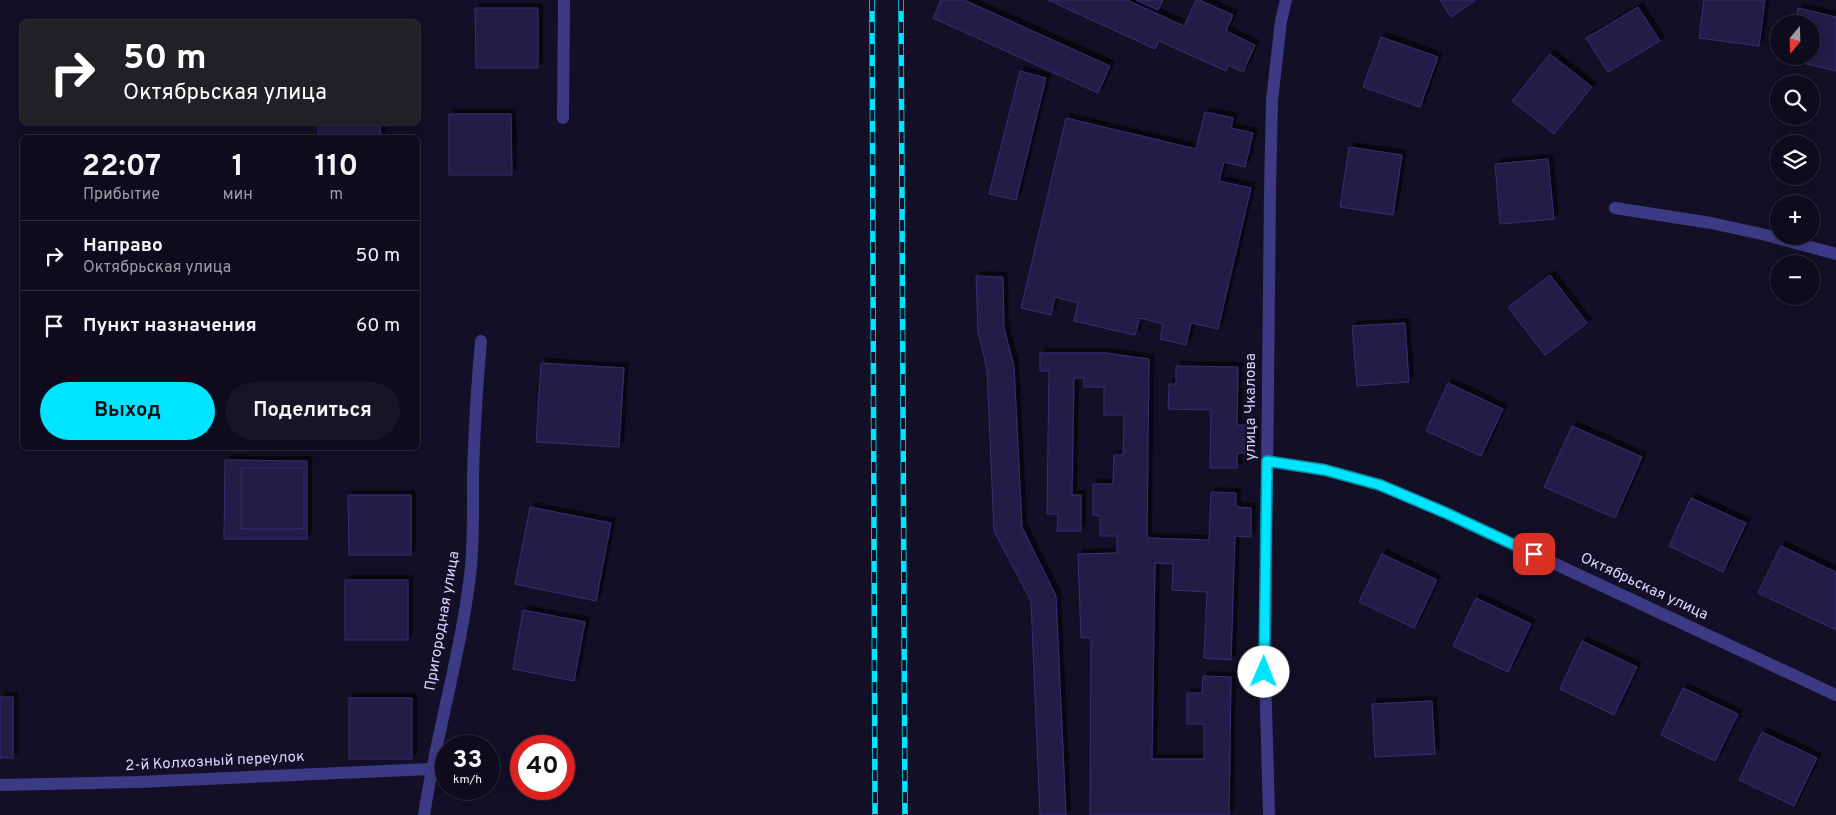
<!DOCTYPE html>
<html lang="ru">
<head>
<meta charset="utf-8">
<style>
  :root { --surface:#0e0b1c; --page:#171425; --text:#f1f3f6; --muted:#9b9ba3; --line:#2e2b3b; --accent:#00e5ff }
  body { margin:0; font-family:Overpass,sans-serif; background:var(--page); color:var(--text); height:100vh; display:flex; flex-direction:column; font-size:19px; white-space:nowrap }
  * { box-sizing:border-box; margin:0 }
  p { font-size:16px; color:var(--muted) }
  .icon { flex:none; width:28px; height:28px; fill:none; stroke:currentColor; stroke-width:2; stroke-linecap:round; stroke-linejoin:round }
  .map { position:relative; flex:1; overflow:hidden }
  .details { position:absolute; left:20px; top:135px; width:400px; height:315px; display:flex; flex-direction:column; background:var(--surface); border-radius:8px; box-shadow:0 2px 12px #0003,0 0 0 1px var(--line) }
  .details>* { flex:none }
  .guide { position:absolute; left:20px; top:20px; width:400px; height:105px; border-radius:8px; box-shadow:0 2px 12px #0003,0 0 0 1px var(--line); background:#202124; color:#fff; overflow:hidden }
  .needle { width:32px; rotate:199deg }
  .controls { position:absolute; left:1770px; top:15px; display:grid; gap:10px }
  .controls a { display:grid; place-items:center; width:50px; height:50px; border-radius:50%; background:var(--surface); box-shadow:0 2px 12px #0003,0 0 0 1px var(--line); font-size:25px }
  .speed { position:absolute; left:435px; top:735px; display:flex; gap:10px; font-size:25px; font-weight:700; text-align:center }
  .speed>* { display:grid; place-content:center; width:65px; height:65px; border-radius:50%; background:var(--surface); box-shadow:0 2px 12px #0003,0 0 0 1px var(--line); line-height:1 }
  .speed small { font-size:12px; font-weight:400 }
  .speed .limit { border:8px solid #d22; background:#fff; color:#111 }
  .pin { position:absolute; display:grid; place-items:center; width:42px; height:42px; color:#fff; margin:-21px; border-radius:10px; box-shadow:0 2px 8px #0006 }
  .me { position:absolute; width:55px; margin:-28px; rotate:1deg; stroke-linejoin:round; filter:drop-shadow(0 0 4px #0008) }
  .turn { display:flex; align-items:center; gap:18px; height:105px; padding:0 20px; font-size:22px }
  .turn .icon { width:65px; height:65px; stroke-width:2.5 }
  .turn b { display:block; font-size:35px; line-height:42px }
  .eta { display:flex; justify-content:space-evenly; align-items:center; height:85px; text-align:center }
  .eta b { font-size:30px; font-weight:700; line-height:35px }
  .action { display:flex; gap:10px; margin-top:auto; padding:10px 20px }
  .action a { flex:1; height:58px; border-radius:30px; background:var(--accent); color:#111; font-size:20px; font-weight:700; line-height:58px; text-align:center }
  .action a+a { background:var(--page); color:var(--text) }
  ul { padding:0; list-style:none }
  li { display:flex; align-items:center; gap:15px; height:70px; padding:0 20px; border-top:1px solid var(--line) }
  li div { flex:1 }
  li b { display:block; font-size:19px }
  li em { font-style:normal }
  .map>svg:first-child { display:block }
</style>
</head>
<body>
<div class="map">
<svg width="1836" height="815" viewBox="0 0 1836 815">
  <defs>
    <filter id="shadow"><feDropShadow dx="4.5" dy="-4.5" stdDeviation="0" flood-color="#0009"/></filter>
  </defs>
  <rect width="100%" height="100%" fill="#130f26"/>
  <g fill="#241b47" stroke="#3b2d73" filter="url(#shadow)">
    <polygon points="941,0 964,0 1110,66 1098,93 933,18"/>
    <polygon points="1048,0 1127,0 1184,26 1196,0 1199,0 1233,15 1226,31 1255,45 1243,72 1228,65 1226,71 1159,41 1155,49"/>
    <polygon points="1136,0 1163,0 1158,10"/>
    <polygon points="1440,0 1476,0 1451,17"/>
    <polygon points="1704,0 1765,0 1759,46 1699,38"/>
    <polygon points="1638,7 1660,41 1608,72 1586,38"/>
    <polygon points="475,8 538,8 538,68 476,68"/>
    <polygon points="1798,8 1836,17 1836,71 1786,59 1787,56 1811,56 1811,24 1795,24"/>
    <polygon points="1381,37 1438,57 1420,107 1363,87"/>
    <polygon points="1550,54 1592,87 1554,134 1512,101"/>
    <polygon points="1020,71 1046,78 1016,200 989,194"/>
    <polygon points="1205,112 1233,118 1231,128 1253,133 1245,167 1224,162 1219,181 1251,188 1218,329 1191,323 1186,345 1160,339 1163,324 1140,318 1135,335 1074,321 1078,303 1055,297 1051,315 1021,308 1066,118 1196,149"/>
    <polygon points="449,114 511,114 512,175 449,175"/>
    <polygon points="318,122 380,122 381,138 318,138"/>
    <polygon points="1349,147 1402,155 1393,215 1340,207"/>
    <polygon points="1548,159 1554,219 1500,224 1495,164"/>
    <polygon points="1550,275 1587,323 1545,355 1508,307"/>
    <polygon points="976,276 1003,277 1004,328 1014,366 1022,527 1056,596 1066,815 1040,815 1031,601 994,531 987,369 978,332"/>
    <polygon points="1405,323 1409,382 1357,386 1352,326"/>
    <polygon points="1040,353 1106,353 1149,359 1147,538 1209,540 1211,492 1236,493 1236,507 1251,508 1251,537 1235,536 1231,660 1204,658 1207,592 1172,590 1173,564 1155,563 1152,759 1204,759 1204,724 1187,724 1187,693 1202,693 1203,676 1231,677 1229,815 1090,815 1091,638 1081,638 1078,554 1117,553 1117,536 1100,536 1100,516 1093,515 1093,484 1113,484 1114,455 1123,455 1124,415 1104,415 1104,387 1084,387 1084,378 1074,378 1072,495 1081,495 1081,531 1057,531 1058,514 1047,514 1049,371 1040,371"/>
    <polygon points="541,363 624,368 619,447 536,442"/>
    <polygon points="1176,366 1238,367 1237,425 1254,425 1253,453 1237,453 1237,468 1210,468 1211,410 1168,409 1169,384 1176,384"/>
    <polygon points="1448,383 1503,409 1481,456 1426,431"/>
    <polygon points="1572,426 1642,457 1615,518 1544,487"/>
    <polygon points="225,460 307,461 307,539 224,539"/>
    <rect x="241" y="468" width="63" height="61"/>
    <polygon points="348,495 411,495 411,555 349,555"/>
    <polygon points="1691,498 1746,523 1723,572 1669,546"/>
    <polygon points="530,507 611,523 596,601 515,584"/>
    <polygon points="1781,546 1836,572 1836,630 1758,593"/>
    <polygon points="1382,554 1437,580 1414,628 1359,602"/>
    <rect x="345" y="580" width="63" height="60"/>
    <polygon points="1476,598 1531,624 1508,672 1453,646"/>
    <polygon points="523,610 585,622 574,681 513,669"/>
    <polygon points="1582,641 1637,667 1614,715 1560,689"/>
    <polygon points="1683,688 1738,714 1715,761 1661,735"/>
    <rect x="0" y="697" width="13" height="61"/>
    <rect x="349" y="698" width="63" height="61"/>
    <polygon points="1432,701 1435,754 1375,757 1372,704"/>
    <polygon points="1762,732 1817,758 1794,806 1739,780"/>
  </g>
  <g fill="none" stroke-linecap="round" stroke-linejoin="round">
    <g stroke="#3d3a85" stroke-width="12">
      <polyline points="563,118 564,0"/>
      <polyline points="1615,208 1711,223 1766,235 1836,254"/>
      <polyline points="1267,461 1325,470 1380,485 1446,513 1836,695"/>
      <polyline points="0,785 138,782 431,769"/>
      <path d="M424 815C436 735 460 657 470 576 474 543 473 511 473 478 474 432 477 387 481 341"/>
      <polyline points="1269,815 1265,672 1270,193 1272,100 1281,21 1286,0"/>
    </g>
    <defs>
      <g id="rail">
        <polyline points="872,0 875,815"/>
        <polyline points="901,0 905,815"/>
      </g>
    </defs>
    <use href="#rail" stroke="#00e5ff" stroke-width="5.5"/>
    <use href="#rail" stroke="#130f26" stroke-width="4" stroke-dasharray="11" stroke-linecap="butt"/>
  </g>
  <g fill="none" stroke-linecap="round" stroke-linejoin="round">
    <defs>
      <polyline id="route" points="1264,672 1267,461 1325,470 1380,485 1446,513 1534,554"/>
    </defs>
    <use href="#route" stroke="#0095a6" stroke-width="12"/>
    <use href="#route" stroke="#00e5ff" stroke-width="9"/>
  </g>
  <g text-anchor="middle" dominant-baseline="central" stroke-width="4" stroke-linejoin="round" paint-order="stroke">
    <g font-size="15" fill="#d9d4ff" stroke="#130f26">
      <text transform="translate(1251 407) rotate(-90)">улица Чкалова</text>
      <text transform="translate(1644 587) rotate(25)">Октябрьская улица</text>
      <text transform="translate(443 621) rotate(-80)">Пригородная улица</text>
      <text transform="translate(215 762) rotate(-3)">2-й Колхозный переулок</text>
    </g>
  </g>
</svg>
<div class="controls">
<a><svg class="needle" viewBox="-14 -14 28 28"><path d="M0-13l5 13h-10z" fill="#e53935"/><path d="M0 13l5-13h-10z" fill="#9b9ba3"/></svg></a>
<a><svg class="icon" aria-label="search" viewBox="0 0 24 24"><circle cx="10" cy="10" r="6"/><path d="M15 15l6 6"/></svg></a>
<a><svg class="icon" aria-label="layers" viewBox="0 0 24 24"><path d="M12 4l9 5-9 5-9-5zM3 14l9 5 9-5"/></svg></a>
<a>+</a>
<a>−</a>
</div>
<div class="speed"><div>33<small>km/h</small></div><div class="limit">40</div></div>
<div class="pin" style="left:1534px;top:554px;background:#d93025"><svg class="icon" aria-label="arrive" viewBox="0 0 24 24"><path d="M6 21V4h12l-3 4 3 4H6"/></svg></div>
<svg class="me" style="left:1264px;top:672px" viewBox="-20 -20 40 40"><circle r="19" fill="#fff"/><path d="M0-13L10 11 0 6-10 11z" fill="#00e5ff"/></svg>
<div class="guide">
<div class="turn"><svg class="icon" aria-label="right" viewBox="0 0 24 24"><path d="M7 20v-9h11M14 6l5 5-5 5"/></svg><div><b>50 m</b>Октябрьская улица</div></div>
</div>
<section class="details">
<div class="eta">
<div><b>22:07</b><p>Прибытие</p></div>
<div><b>1</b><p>мин</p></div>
<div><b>110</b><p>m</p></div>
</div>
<ul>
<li><svg class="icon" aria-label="right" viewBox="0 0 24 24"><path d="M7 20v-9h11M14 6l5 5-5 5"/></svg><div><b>Направо</b><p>Октябрьская улица</p></div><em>50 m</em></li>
<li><svg class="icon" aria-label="arrive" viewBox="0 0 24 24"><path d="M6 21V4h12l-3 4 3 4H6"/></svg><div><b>Пункт назначения</b></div><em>60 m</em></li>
</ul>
<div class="action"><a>Выход</a><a>Поделиться</a></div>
</section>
</div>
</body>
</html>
